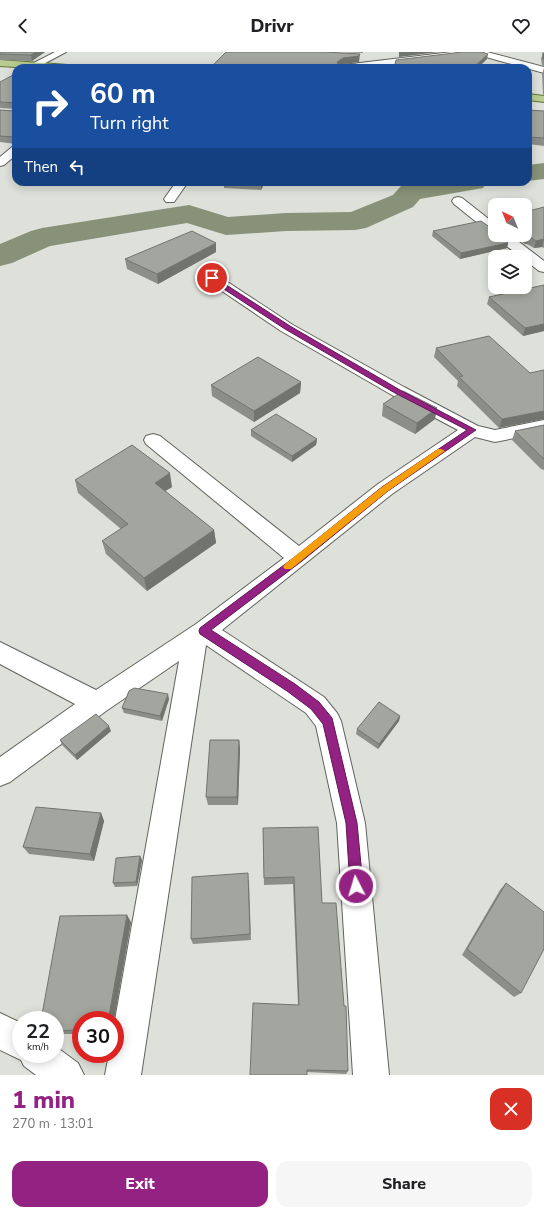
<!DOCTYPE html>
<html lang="en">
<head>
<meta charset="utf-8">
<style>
  :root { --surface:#fff; --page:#f6f6f6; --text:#202124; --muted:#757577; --accent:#932282 }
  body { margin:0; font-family:"Nunito Sans",sans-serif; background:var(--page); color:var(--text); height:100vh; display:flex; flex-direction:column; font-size:15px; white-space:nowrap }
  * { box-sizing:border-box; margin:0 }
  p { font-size:13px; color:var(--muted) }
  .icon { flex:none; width:22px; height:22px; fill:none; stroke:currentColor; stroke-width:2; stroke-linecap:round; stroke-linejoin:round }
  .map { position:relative; height:1023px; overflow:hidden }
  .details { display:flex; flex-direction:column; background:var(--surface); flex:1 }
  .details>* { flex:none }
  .guide { position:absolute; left:12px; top:12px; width:520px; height:122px; border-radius:12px; box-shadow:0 2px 10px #0003; background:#1a4fa0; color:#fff; overflow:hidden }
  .needle { width:26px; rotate:317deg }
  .fabs { position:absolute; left:488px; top:146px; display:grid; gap:8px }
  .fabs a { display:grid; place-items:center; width:44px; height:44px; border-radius:8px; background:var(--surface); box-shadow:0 2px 10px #0003; font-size:20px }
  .speed { position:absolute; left:12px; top:959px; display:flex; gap:8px; font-size:20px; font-weight:700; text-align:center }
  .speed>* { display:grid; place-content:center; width:52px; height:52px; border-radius:50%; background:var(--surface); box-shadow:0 2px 10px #0003; line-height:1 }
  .speed small { font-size:10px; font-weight:400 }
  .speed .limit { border:6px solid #d22; background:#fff; color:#111 }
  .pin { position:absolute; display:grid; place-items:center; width:34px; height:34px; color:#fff; margin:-17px; border:2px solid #fff; border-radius:50%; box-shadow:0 1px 4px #0007 }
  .me { position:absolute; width:44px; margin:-22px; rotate:355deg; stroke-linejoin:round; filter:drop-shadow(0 0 3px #0008) }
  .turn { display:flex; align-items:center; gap:14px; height:84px; padding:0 12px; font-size:18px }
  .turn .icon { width:52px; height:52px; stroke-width:2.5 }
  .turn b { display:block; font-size:28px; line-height:34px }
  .then { display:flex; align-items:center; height:38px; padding:0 12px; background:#0003; gap:8px; font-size:15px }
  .round { display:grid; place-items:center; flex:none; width:42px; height:42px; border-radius:12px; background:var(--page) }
  .summary { display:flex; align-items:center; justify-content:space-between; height:68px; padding:0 12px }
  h1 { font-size:24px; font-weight:800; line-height:30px; color:var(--accent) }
  .button { display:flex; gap:8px; margin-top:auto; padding:8px 12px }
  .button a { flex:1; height:46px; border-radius:12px; background:var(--accent); color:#fff; font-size:16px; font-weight:800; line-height:46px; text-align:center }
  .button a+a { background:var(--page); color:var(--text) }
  header { display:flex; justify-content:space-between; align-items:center; height:52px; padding:0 12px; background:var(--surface); font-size:18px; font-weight:800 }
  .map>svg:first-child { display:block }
</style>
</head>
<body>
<header><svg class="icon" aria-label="back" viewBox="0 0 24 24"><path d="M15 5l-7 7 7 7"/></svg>Drivr<svg class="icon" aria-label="heart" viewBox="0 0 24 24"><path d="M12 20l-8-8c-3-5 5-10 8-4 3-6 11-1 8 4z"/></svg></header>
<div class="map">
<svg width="544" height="1023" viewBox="0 0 544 1023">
  <rect width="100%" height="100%" fill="#dee1da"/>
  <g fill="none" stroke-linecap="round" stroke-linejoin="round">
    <g fill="#879278" fill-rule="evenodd">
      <polygon points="544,111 544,127 528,129 528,113"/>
      <polygon points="419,130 487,130 483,136 420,147 413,155 366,176 355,178 286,179 226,183 187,171 50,194 12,211 0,214 0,192 31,179 42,176 189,153 228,165 286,161 351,160 393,143 401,134"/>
    </g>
    <defs>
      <g id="street">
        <polygon points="55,0 66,0 36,16 24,16"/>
        <polygon points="452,0 487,0 544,15 544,21 475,2 365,16 338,16 343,13"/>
        <polygon points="16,94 16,103 4,113 0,114 0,105 12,95"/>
        <polygon points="176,130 188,130 174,150 166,150 164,147"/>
        <polygon points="458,145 462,146 495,172 495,183 510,183 544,209 544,220 539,219 525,208 525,205 521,205 496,186 494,183 495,182 490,181 454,152 452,149 454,146"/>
        <polygon points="212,222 217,223 293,273 404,335 478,374 495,378 544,368 544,380 495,390 475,385 392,442 222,578 324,645 337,661 341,669 365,771 389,1023 353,1023 337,771 316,674 306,661 206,593 141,1023 105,1023 109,1002 115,1002 115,968 179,609 106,659 10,730 0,734 0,705 75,652 0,612 0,590 96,638 196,572 284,506 146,392 144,388 146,384 153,382 160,384 299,494 378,432 458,378 392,343 281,279 207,229 205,226 207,223"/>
        <polygon points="0,961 21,971 21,1002 55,1002 55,994 78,1011 84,1023 36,1023 24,1014 21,1008 0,998"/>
      </g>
      <g id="primary">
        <polygon points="0,8 68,13 73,16 31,16 0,14"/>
        <polygon points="528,42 544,44 544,50 528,48"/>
      </g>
    </defs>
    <use href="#street" stroke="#61635d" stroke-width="2"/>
    <use href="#primary" stroke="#5f7535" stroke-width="2"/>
    <use href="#street" fill="#fff" fill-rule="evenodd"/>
    <use href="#primary" fill="#b9cd92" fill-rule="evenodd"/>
  </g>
  <g fill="#8c8f88">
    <polygon points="0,0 45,0 32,9 0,8"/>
    <polygon points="339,0 363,0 363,1"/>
    <polygon points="543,1 544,1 544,14 542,13 541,7"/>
    <polygon points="544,16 544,43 543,42 542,22"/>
    <polygon points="16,23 16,92 0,90 0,58 15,59 16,57 0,56 0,30"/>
    <polygon points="528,58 544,59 544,94 528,92"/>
    <polygon points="224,130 265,130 261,138 224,136"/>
    <polygon points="544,155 544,196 542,195 534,196 527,192 525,192 512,183 525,183"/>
    <polygon points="433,179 495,183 508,191 507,196 460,207 432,184"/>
    <polygon points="216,200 158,232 127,217 125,207"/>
    <polygon points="544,233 544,279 523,284 487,252 489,245"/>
    <polygon points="436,296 530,321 499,376 457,334 458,329 434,305"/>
    <polygon points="301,330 300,341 254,370 212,344 211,333"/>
    <polygon points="383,353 435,367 415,382 382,364"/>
    <polygon points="544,373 544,418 541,417 512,388 515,379"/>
    <polygon points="251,378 317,387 316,393 292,410 251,384"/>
    <polygon points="75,428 172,435 165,439 214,478 216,491 147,539 106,502 102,489 121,477 78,441"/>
    <polygon points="169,647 162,669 124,661 122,656"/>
    <polygon points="400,664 399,669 378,697 356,682 357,677"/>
    <polygon points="111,679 77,708 62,693 60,688"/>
    <polygon points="239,688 240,697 238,753 208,753 206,745"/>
    <polygon points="101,761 104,769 94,809 29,802 23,795"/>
    <polygon points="263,776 322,851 348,1019 346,1022 307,1020 298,953 293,832 264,833"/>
    <polygon points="140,804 142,808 137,834 115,835 113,831"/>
    <polygon points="249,828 251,888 193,892 191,887"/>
    <polygon points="506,831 521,941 514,945 462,903 500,838"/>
    <polygon points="131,870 114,968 81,968 81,982 55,982 55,968"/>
  </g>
  <g fill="#72746f">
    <polygon points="36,0 45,0 32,9 31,3"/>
    <polygon points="399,0 439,0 399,5"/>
    <polygon points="360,2 359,10 343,12 337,16 337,10 343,6"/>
    <polygon points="488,2 487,7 478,16 473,16"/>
    <polygon points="262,130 265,130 261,138 261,132"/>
    <polygon points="529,184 527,192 525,192 527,185"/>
    <polygon points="544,187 542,195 534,196 536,189"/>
    <polygon points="216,191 216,200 158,232 157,222"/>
    <polygon points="508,191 507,196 460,207 461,201"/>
    <polygon points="544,272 544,279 523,284 525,276"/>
    <polygon points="301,330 300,341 254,370 254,359"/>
    <polygon points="437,356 435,367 415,382 417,371"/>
    <polygon points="544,359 544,367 499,376 502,367"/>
    <polygon points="317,387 316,393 292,410 292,404"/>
    <polygon points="170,421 172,435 157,444 155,431"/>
    <polygon points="214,478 216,491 147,539 144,526"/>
    <polygon points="168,642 169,647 162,669 160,664"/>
    <polygon points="400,664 399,669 378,697 379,692"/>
    <polygon points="109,674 111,679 77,708 75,703"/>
    <polygon points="239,688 240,697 238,753 237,745"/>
    <polygon points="101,761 104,769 94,809 90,802"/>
    <polygon points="140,804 142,808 137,834 136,830"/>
    <polygon points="127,863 131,870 114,968 109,968 109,964"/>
  </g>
  <g fill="#a3a69e" stroke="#72746f">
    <polygon points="0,0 36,0 31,3 0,2"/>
    <polygon points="226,0 325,0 360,2 359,4 343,6 337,10 338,12 356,12 354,16 210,16"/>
    <polygon points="462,0 482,0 488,2 473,16 394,16 396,8"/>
    <rect x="543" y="1" width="1" height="6"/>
    <polygon points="15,22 16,23 16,85 0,84 0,58 15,59 16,51 0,50 0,30"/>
    <polygon points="528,58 544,59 544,86 529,85"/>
    <polygon points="241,130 262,130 261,132"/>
    <polygon points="544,155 544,187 536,189 529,184 527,185 524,183 525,183 525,160"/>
    <polygon points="481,169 494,178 495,180 495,183 498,183 508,191 461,201 433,179"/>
    <polygon points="192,179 216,191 157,222 125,207"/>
    <polygon points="544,233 544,272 525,276 489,245"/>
    <polygon points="489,284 530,321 544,318 544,359 502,367 459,325 463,324 436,296"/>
    <polygon points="258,305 301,330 254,359 211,333"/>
    <polygon points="403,339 437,356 417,371 383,352"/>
    <polygon points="276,362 317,387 292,404 251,378"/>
    <polygon points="544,373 544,407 515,379"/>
    <polygon points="132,393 170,421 155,431 214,478 144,526 102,489 128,472 75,428"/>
    <polygon points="134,636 168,642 160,664 122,656 129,639"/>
    <polygon points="379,650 400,664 379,692 357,677"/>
    <polygon points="96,662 109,674 75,703 60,688"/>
    <polygon points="210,688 239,688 237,745 206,745"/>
    <polygon points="36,755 101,761 90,802 23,795"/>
    <polygon points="318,775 322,851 336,851 344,954 346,954 348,1019 307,1018 307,1023 250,1023 253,951 299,953 294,825 264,826 263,776"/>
    <polygon points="140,804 136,830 113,831 116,806"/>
    <polygon points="248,821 250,882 191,887 192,825"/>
    <polygon points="506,831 544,860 544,897 521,941 467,897"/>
    <polygon points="127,863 109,964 109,968 81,968 81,978 55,979 55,968 41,968 60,864"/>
  </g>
  <polygon fill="#932282" stroke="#601654" points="210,225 214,225 290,274 400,338 476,378 388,439 302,509 211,578 295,632 319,650 332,666 357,771 363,834 361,838 356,840 352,838 350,834 346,771 323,672 311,657 287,639 200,582 199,579 200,576 296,504 382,435 467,378 395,341 285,277 210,228"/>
  <polygon fill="#f59e0b" points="438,397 441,397 445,399 388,439 291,517 285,517 283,515 285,512 382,435"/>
</svg>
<div class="fabs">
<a><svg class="needle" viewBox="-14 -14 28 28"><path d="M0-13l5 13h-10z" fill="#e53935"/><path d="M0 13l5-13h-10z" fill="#757577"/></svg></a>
<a><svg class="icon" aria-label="layers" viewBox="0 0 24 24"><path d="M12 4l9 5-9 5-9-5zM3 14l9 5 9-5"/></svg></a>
</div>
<div class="speed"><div>22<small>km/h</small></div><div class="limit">30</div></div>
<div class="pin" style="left:212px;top:226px;background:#d93025"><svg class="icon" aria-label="arrive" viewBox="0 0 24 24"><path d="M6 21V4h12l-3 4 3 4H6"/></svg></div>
<svg class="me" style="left:356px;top:834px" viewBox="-20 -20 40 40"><circle r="17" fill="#932282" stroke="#fff" stroke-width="3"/><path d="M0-11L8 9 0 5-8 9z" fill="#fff"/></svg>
<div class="guide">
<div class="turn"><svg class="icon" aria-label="right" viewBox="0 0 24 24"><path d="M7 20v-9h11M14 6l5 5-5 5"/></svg><div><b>60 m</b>Turn right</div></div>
<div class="then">Then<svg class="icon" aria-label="left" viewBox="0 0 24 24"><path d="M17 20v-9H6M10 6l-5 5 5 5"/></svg></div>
</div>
</div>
<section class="details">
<div class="summary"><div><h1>1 min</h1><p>270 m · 13:01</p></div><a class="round" style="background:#d93025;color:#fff"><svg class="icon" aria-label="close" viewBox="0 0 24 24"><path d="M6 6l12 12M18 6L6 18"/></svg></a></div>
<div class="button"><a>Exit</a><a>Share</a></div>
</section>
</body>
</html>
